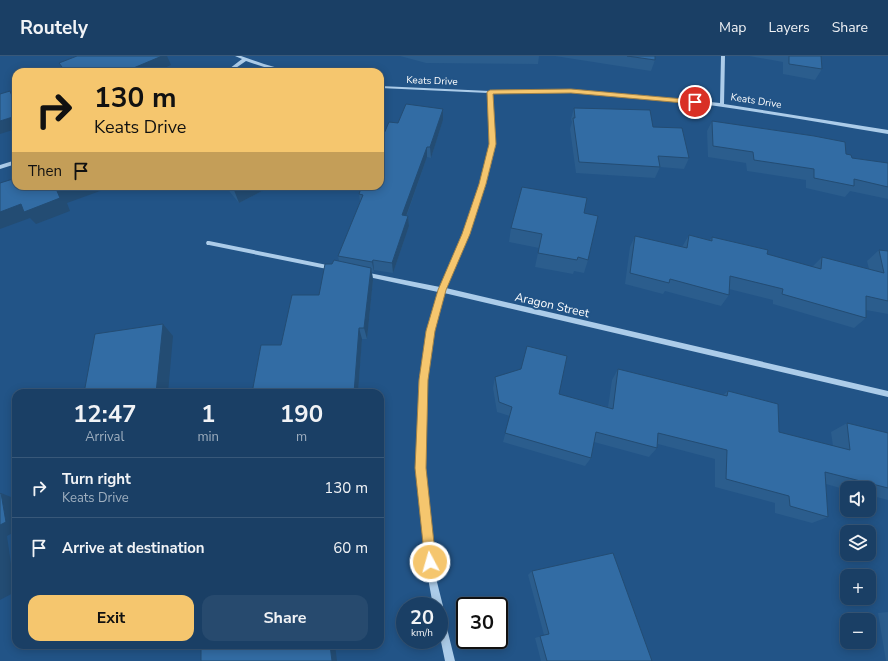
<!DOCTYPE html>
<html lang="en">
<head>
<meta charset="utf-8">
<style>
  :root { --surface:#1a3f65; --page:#274a6e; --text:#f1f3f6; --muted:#9fafbf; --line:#385879; --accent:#f5c66e }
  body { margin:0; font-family:"Nunito Sans",sans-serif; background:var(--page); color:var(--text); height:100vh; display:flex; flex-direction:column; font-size:15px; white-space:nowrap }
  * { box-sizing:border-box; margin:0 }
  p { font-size:13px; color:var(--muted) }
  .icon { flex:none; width:22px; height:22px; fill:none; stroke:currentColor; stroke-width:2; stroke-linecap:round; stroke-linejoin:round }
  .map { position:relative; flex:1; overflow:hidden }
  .drawer { position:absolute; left:12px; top:333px; width:372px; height:260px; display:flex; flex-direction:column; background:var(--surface); border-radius:12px; box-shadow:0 2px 10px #0003,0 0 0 1px var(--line) }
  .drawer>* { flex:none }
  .top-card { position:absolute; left:12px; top:12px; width:372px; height:122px; border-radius:12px; box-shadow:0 2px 10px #0003,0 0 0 1px var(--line); background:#f5c66e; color:#111; overflow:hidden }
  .fabs { position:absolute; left:840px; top:425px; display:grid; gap:8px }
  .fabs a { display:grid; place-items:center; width:36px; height:36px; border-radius:8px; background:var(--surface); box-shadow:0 2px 10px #0003,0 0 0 1px var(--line); font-size:20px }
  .speed { position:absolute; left:396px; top:541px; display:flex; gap:8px; font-size:20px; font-weight:700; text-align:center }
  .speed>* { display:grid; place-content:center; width:52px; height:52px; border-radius:50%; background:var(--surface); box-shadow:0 2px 10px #0003,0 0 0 1px var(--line); line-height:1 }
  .speed small { font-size:10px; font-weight:400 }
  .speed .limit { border:2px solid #111; border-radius:6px; background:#fff; color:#111 }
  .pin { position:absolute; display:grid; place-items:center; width:34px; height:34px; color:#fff; margin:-17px; border:2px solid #fff; border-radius:50%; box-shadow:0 1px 4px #0007 }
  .me { position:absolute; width:44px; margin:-22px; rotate:354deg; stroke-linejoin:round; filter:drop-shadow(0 0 3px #0008) }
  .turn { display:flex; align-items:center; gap:14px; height:84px; padding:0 16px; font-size:18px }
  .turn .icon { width:52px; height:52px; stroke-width:2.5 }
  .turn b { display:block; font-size:28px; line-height:34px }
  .then { display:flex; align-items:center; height:38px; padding:0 16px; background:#0003; gap:8px; font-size:15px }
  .eta { display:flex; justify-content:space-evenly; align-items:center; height:68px; text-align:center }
  .eta b { font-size:24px; font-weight:700; line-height:28px }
  .cta { display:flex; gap:8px; margin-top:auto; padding:8px 16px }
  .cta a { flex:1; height:46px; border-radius:12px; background:var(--accent); color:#111; font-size:16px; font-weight:700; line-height:46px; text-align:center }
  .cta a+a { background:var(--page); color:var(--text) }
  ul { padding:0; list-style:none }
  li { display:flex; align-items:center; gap:12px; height:60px; padding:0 16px; border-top:1px solid var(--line) }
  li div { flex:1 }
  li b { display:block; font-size:15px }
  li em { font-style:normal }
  header { display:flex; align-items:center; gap:24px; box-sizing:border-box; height:56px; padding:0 20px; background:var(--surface); border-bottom:1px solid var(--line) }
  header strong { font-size:19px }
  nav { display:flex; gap:22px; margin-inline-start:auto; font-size:14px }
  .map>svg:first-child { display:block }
</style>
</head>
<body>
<header>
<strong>Routely</strong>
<nav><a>Map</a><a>Layers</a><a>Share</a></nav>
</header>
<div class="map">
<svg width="888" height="605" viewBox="0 0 888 605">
  <rect width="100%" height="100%" fill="#225487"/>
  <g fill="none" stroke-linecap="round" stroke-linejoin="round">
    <g fill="#accce9" fill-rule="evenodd">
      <path d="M235 0H241L264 8 292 16C276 16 261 10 246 5L230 16H225L242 3Z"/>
      <path d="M721 0H725L724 48 888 74V78C783 60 678 41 572 36 545 35 519 37 492 37L496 88 486 128 469 178 446 232 888 335V341L444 237 433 275 427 324 424 412 436 522 443 550 442 552 455 605H445L439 576V550H433L428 522 416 412 419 324 427 275 438 236 364 220 361 218 364 216 440 231 463 178 480 128 490 88 488 37 380 32V30L490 35 571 34 639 39 720 47Z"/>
      <polygon points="16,104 16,108 0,113 0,109"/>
      <polygon points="207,185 209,185 332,210 335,212 332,214 209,189 207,189 206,187"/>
    </g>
  </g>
  <g fill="#2b5d8d">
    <polygon points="400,0 539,0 538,8 426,7"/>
    <polygon points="555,0 655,0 655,4 651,15"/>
    <polygon points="749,0 821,0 822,13 815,24 783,18 783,6"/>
    <polygon points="574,52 653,71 689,102 684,113 660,111 655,122 576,117 570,73 572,66 571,63"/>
    <polygon points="443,53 443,64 431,102 427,101 407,159 408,160 409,170 393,217 374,214 374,216 372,216 373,224 367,283 362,283 358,337 252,337 281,289 319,239 332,208 339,205 338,200 360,146 359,138 398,67"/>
    <polygon points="712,65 846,98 852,102 888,107 888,143 850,135 845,141 806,132 806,124 747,115 746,107 708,101 707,75"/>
    <polygon points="225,130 263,130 264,134 239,147"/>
    <polygon points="584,157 588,204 584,217 574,215 573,218 535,211 539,192 509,186 511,172"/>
    <polygon points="689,179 710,184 712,181 767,198 812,211 822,201 869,213 867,205 879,194 888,195 888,258 866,254 866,262 854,272 773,248 773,244 729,233 729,239 721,250 665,235 663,238 625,228 630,191 635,180 682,191"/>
    <polygon points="618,313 723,339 728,335 779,376 833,390 831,376 847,367 888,377 888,444 869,439 869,432 847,432 847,434 826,428 828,461 812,467 775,457 775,447 715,431 715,403 658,388 657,392 649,401 594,386 591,402 585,410 503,386 510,360 497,356 493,332 495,321 608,351 612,324"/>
    <polygon points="532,515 652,605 541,605 535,582 544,579 528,519"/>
    <polygon points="888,556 888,605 886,605 878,557"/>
  </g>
  <g fill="#234c73">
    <polygon points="162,0 167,0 171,9 155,16 124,16"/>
    <polygon points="10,35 16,43 16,50"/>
    <polygon points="443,53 443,64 431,102 430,91"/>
    <polygon points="16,60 16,73 0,78 0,65"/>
    <polygon points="427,91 427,101 403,169 402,159"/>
    <polygon points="71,130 114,130 67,147 70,155 36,168 30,162 0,173 0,156"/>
    <polygon points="242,130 263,130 264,134 239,147 234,134"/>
    <polygon points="408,160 409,170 393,217 392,207"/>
    <polygon points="373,204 374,214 374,216 372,206"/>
    <polygon points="371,212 373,224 367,283 364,272"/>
    <polygon points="163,268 173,280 168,337 156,337"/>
    <polygon points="359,272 362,283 358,337 354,337"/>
    <polygon points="1,437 16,443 16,475 7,480 15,536 0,544 0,469"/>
    <polygon points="330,589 335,589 337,605 332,605"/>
  </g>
  <g fill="#326ca4" stroke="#234c73">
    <polygon points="77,0 162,0 124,16 62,16 65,15 59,7"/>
    <polygon points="627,0 655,0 655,4"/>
    <polygon points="789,0 821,0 822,13 789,8"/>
    <polygon points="10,35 16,50 16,60 0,65 0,38"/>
    <polygon points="406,48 443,53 430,91 427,91 402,159 408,160 392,207 373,204 372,206 338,200 363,139 359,138 362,130 380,130 380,87 389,66 398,67"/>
    <polygon points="574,52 650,54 653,71 682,72 689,102 658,100 660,111 579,106 573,62 575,62"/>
    <polygon points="712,65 814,80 845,86 846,98 851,99 852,102 888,107 888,131 854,123 854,130 814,122 814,113 754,104 753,96 713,90"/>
    <polygon points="16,122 16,130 71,130 57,135 60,142 24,156 21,148 0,156 0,127"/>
    <polygon points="230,130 242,130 234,134"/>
    <polygon points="522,131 587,142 584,157 598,160 588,204 578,201 577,204 538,197 542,178 511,172"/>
    <polygon points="689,179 712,185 712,181 768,194 767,198 821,213 822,201 884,217 879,194 888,195 888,245 866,240 866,262 782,238 783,233 730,220 729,239 670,223 669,227 630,217 635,180 687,192"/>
    <polygon points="334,204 371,212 364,272 359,272 354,337 252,337 261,289 281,289 292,239 319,239 325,208 332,208"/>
    <polygon points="163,268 156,337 84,337 95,278"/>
    <polygon points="527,290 567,300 559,338 613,353 618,313 727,340 728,335 778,348 779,376 850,394 847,367 888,377 888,432 825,416 828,461 790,450 789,440 726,423 727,394 658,377 657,392 596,376 591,402 505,377 512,351 499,346 495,321 521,313"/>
    <polygon points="1,437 6,466 0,469 0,438"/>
    <polygon points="613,497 652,605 547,605 540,580 549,578 532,515"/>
    <polygon points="201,589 330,589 332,605 201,605"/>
  </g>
  <polygon fill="#f5c66e" stroke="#9f8148" points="571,33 695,44 698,46 695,48 571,37 493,38 496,88 486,128 470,178 446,234 435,275 428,324 426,412 436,506 434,510 430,512 426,510 425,506 415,412 419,324 426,275 438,234 462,178 479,128 489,88 487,36 490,34"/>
  <g text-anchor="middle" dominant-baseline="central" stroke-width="4" stroke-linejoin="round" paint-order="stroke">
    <g font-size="10" fill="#fff" stroke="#225487">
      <text transform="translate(432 25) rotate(2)">Keats Drive</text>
      <text transform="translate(756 45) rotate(9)">Keats Drive</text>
    </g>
    <g font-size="12" fill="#fff" stroke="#225487">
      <text transform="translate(552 249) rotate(13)">Aragon Street</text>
    </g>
  </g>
</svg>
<div class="fabs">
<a><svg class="icon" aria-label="sound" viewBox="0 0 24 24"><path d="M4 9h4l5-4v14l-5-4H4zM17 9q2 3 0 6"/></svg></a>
<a><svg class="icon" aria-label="layers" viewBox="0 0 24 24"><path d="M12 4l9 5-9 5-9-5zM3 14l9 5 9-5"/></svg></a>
<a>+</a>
<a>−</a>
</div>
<div class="speed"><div>20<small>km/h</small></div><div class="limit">30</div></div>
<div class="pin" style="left:695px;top:46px;background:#d93025"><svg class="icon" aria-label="arrive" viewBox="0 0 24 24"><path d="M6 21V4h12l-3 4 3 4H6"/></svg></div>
<svg class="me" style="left:430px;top:506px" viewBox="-20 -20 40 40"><circle r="17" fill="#f5c66e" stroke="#fff" stroke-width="3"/><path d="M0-11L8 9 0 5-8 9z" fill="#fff"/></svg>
<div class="top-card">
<div class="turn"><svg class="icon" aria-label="right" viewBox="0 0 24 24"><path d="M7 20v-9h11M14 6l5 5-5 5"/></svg><div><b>130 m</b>Keats Drive</div></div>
<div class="then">Then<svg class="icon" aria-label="arrive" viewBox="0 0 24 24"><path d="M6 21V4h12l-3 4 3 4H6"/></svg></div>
</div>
<section class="drawer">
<div class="eta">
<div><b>12:47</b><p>Arrival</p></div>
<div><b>1</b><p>min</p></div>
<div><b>190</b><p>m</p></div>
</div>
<ul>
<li><svg class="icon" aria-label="right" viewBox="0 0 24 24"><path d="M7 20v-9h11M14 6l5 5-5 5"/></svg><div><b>Turn right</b><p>Keats Drive</p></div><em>130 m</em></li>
<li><svg class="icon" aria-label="arrive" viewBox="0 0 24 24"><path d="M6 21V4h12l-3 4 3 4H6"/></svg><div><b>Arrive at destination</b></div><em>60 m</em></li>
</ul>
<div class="cta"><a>Exit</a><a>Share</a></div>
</section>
</div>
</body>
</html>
